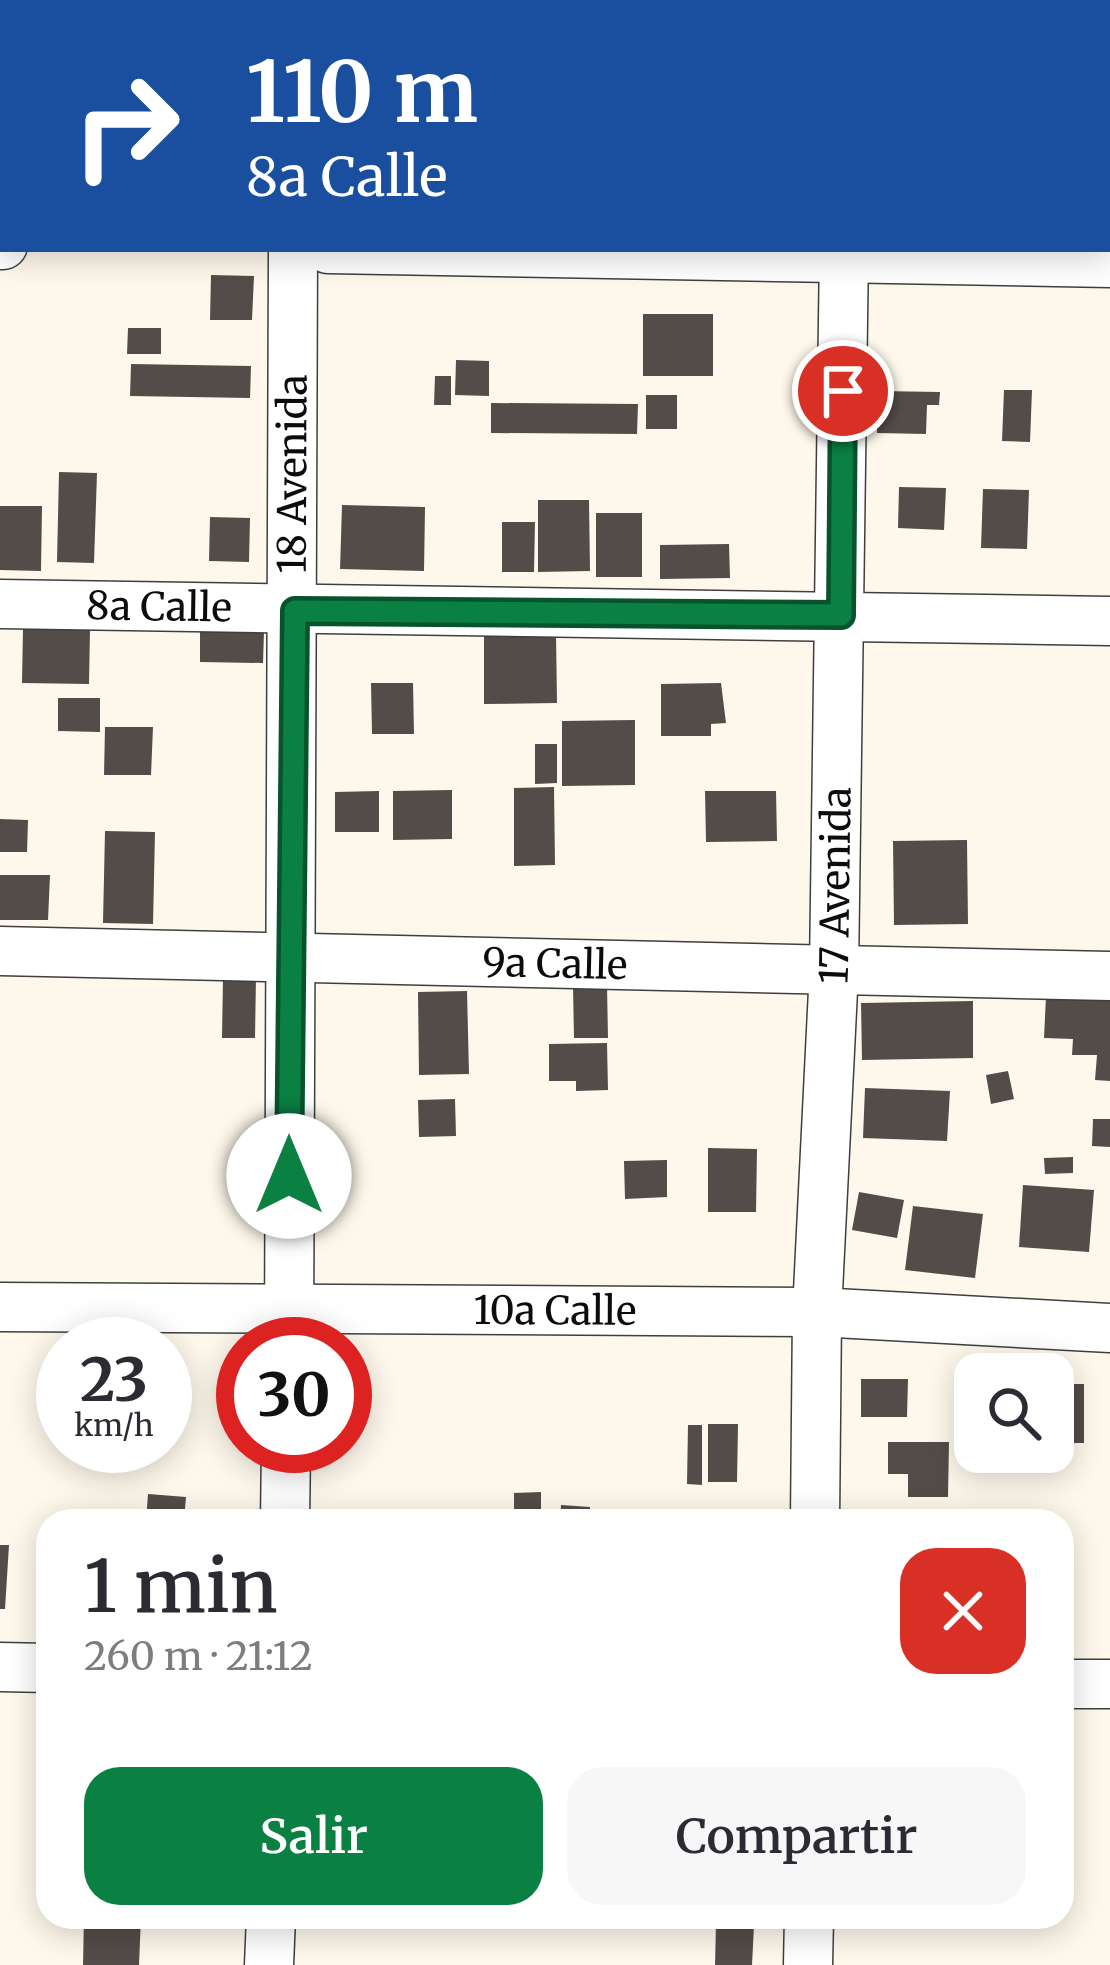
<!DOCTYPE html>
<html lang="es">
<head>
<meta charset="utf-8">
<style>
  :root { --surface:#fff; --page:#f7f7f7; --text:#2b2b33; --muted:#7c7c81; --accent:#0b8043 }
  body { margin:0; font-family:Merriweather,serif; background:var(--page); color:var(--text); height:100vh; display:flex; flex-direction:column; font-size:45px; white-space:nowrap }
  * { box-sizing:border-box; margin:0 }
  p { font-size:39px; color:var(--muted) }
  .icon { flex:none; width:66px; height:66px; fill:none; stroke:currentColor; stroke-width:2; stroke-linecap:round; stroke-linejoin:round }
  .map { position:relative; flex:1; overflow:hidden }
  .panel { position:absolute; left:36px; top:1509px; width:1038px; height:420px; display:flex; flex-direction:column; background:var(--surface); border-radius:36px; box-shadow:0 6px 30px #0003 }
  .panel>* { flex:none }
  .hud { position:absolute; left:0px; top:0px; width:1110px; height:252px; box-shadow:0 6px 30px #0003; background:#1a4fa0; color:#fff; overflow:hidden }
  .tools { position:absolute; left:954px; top:1353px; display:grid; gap:24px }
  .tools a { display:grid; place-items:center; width:120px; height:120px; border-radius:24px; background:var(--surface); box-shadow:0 6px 30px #0003; font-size:60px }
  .speed { position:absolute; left:36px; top:1317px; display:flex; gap:24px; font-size:60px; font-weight:700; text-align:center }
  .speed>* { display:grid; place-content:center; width:156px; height:156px; border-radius:50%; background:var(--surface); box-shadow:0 6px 30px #0003; line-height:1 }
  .speed small { font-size:30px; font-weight:400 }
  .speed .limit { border:18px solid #d22; background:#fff; color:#111 }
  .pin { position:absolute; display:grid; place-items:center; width:102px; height:102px; color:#fff; margin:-51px; border:6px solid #fff; border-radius:50%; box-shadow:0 3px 12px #0007 }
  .me { position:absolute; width:132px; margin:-66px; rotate:0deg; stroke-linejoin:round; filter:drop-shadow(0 0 9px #0008) }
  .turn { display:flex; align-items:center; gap:42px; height:252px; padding:0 48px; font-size:54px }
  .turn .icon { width:156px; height:156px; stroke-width:2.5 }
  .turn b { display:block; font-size:84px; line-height:102px }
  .round { display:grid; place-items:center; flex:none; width:126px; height:126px; border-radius:36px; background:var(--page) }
  .headline { display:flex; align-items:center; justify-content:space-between; height:204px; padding:0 48px }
  h1 { font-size:72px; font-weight:600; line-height:90px }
  .action { display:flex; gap:24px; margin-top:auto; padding:24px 48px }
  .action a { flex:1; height:138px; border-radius:36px; background:var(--accent); color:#fff; font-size:48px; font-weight:600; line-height:138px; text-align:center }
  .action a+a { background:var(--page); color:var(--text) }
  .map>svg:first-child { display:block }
</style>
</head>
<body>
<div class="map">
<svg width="1110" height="1965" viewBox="0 0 1110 1965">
  <rect width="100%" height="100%" fill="#fef8ec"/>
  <g fill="#534c49">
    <polygon points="211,275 254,276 252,320 210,320"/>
    <rect x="643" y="314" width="70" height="62"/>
    <polygon points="128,328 161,328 161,354 127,354"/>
    <polygon points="456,360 489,361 489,396 455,395"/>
    <polygon points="131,364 251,366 250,398 130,396"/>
    <polygon points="435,376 451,376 451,405 434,405"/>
    <polygon points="1004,390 1032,390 1030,442 1002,441"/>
    <polygon points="878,391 940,392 939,405 927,405 926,434 877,433"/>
    <rect x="646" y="395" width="31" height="34"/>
    <polygon points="491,403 638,404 637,434 491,433"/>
    <polygon points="59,472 97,473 94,563 57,562"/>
    <polygon points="899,487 946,488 944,530 898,528"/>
    <polygon points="983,489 1029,490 1027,549 981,548"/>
    <polygon points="538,500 589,500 590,571 538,572"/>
    <polygon points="342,505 425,507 424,571 340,569"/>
    <polygon points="0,506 42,506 41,571 0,570"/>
    <rect x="596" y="513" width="46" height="64"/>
    <polygon points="210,517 250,518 249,562 209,561"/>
    <polygon points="502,522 535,522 534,572 502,572"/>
    <polygon points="729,544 730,578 660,579 660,545"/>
    <polygon points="23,628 90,629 89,684 22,683"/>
    <polygon points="200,631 264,632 263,663 200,662"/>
    <polygon points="556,633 557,703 484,704 484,634"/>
    <polygon points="371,683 413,683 414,734 372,734"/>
    <polygon points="721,683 726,723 711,724 711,736 661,736 661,684"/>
    <polygon points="58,698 100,698 100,732 58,731"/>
    <polygon points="635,720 635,785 562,786 562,721"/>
    <polygon points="105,727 153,727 151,775 104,775"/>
    <polygon points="535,744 557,744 557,783 535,784"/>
    <polygon points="554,787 555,865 514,866 514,788"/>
    <polygon points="452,790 452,839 393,840 393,791"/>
    <polygon points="379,791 379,832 335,832 335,792"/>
    <polygon points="705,791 776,791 777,841 706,842"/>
    <polygon points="0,819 28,820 27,852 0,852"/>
    <polygon points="105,831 155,832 153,924 103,923"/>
    <polygon points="967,840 968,924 894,925 893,841"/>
    <polygon points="0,875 50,875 48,920 0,920"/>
    <polygon points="223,977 256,977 255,1038 222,1038"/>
    <polygon points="607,985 608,1038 574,1038 573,986"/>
    <polygon points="467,991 469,1074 419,1075 418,992"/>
    <polygon points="1046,996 1110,999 1110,1081 1095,1080 1097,1055 1072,1055 1073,1039 1044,1038"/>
    <polygon points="973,1001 973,1058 862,1060 861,1003"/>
    <polygon points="607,1043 608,1090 576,1091 576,1081 549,1081 549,1044"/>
    <polygon points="1008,1071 1014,1099 991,1104 986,1075"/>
    <polygon points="865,1088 950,1091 947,1141 863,1138"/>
    <polygon points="455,1099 456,1136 419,1137 418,1100"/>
    <polygon points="1093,1119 1110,1119 1110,1147 1092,1146"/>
    <polygon points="708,1148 757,1149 756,1212 708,1212"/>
    <polygon points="1073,1157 1073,1173 1045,1174 1044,1158"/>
    <polygon points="667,1160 667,1197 625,1199 624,1161"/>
    <polygon points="1023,1185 1094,1190 1089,1252 1019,1247"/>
    <polygon points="859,1192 904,1200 897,1238 852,1230"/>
    <polygon points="913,1206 983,1214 975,1278 905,1270"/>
    <polygon points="861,1379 908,1379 907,1417 861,1417"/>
    <rect x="1053" y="1384" width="31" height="59"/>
    <polygon points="958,1421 975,1422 975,1439 957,1439"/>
    <polygon points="708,1424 738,1424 737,1482 708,1482"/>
    <polygon points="688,1425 702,1425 702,1485 687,1484"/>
    <polygon points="888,1442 949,1442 948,1497 908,1497 908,1474 888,1474"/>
    <polygon points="541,1492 541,1521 514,1521 514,1493"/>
    <polygon points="148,1494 186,1497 184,1521 146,1521"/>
    <polygon points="561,1505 590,1507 589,1521 560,1521"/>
    <polygon points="0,1545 9,1545 5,1609 0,1609"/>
    <polygon points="84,1917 141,1917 139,1965 83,1965"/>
    <polygon points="428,1917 457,1917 456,1928 428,1927"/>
    <polygon points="716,1924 754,1925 752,1965 715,1965"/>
  </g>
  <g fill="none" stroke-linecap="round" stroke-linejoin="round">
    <defs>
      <g id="minor">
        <polyline points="308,3 308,0"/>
        <polyline points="847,3 847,0"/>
        <polyline points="0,245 3,245"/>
        <polyline points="328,249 1110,263"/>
        <path id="s1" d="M0 604 1110 621"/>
        <path id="s2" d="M0 951 1110 976"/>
        <path id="s3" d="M0 1307 817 1312 1110 1328"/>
        <path id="s4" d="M289 1344 293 249"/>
        <polyline points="285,1521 286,1446"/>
        <path id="s5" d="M815 1521 817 1312 834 970 844 249"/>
        <polyline points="0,1667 48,1668"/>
        <polyline points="1062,1684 1110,1684"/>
        <polyline points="269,1965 271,1917"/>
        <polyline points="808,1965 809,1917"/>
      </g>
    </defs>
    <use href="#minor" stroke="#3f3f3f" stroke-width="51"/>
    <use href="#minor" stroke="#fff" stroke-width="48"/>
  </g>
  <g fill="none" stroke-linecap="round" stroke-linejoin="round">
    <defs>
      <polyline id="route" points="289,1176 295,611 841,615 843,391"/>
    </defs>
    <use href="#route" stroke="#07532c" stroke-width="30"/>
    <use href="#route" stroke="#0b8043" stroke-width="21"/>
  </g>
  <g text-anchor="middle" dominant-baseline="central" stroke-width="12" stroke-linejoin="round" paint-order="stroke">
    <g font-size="39" fill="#0c0c0c" stroke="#fff">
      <text stroke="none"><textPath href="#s4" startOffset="870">18 Avenida</textPath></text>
      <text stroke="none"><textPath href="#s1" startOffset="159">8a Calle</textPath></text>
      <text stroke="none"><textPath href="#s5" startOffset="636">17 Avenida</textPath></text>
      <text stroke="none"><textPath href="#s2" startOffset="555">9a Calle</textPath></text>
      <text stroke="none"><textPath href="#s3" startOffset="555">10a Calle</textPath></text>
    </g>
  </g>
</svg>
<div class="tools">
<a><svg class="icon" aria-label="search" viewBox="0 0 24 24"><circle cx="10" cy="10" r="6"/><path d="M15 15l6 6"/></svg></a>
</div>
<div class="speed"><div>23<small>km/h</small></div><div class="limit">30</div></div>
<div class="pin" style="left:843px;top:391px;background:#d93025"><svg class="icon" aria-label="arrive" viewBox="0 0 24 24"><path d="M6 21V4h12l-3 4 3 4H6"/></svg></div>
<svg class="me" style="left:289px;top:1176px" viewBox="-20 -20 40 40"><circle r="19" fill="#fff"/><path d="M0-13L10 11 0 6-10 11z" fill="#0b8043"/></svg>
<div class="hud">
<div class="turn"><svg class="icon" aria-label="right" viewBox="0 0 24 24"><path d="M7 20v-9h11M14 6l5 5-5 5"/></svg><div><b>110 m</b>8a Calle</div></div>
</div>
<section class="panel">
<div class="headline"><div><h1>1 min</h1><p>260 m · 21:12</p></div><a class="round" style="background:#d93025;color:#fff"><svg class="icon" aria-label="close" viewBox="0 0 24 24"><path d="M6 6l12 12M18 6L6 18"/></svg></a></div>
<div class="action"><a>Salir</a><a>Compartir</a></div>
</section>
</div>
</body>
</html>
